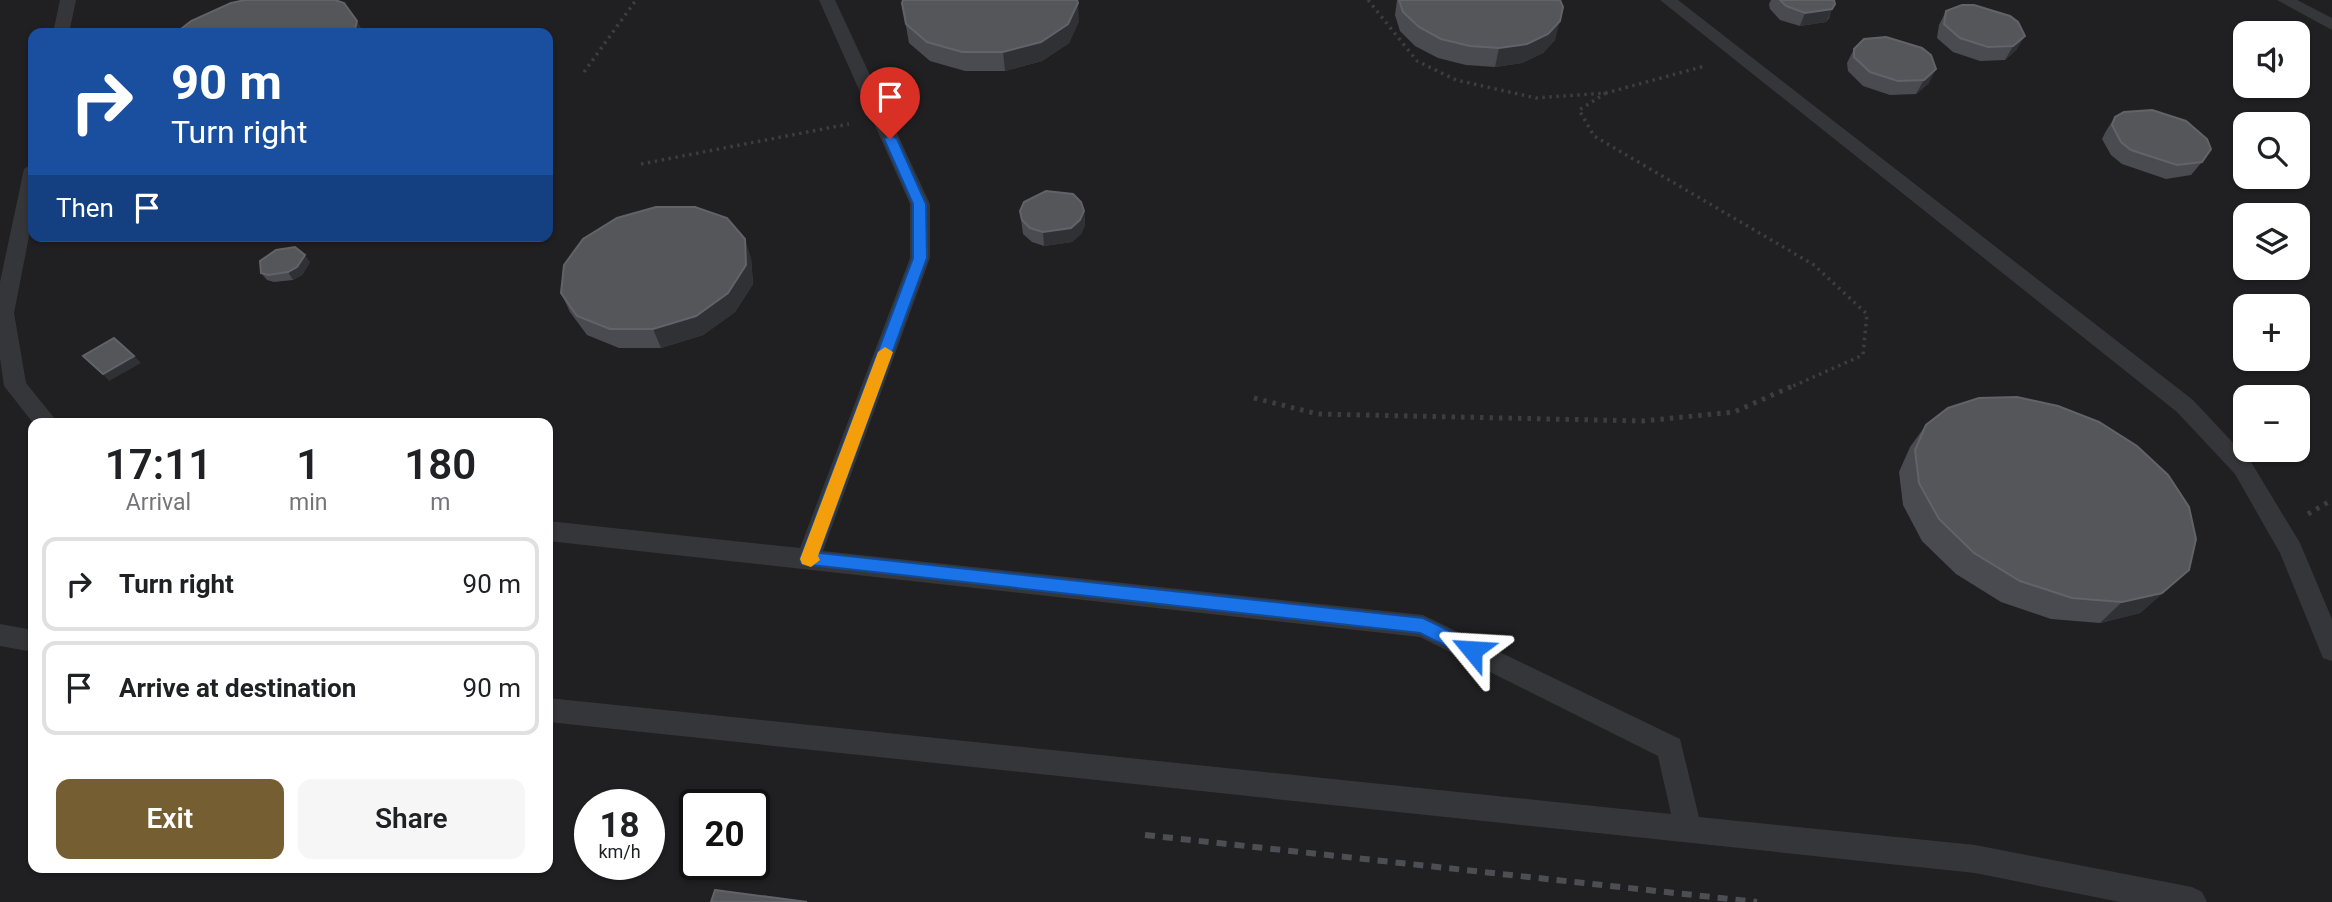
<!DOCTYPE html>
<html lang="en">
<head>
<meta charset="utf-8">
<style>
  :root { --surface:#fff; --page:#f6f6f6; --text:#202124; --muted:#757577; --line:#e0e0e0; --accent:#755e32 }
  body { margin:0; font-family:Roboto,sans-serif; background:var(--page); color:var(--text); height:100vh; display:flex; flex-direction:column; font-size:26px; white-space:nowrap }
  * { box-sizing:border-box; margin:0 }
  p { font-size:23px; color:var(--muted) }
  .icon { flex:none; width:38px; height:38px; fill:none; stroke:currentColor; stroke-width:2; stroke-linecap:round; stroke-linejoin:round }
  .map { position:relative; flex:1; overflow:hidden }
  .sheet { position:absolute; left:28px; top:418px; width:525px; height:455px; display:flex; flex-direction:column; background:var(--surface); border-radius:14px; box-shadow:0 2px 5px #0004 }
  .sheet>* { flex:none }
  .top-card { position:absolute; left:28px; top:28px; width:525px; height:214px; border-radius:14px; box-shadow:0 2px 5px #0004; background:#1a4fa0; color:#fff; overflow:hidden }
  .controls { position:absolute; left:2233px; top:21px; display:grid; gap:14px }
  .controls a { display:grid; place-items:center; width:77px; height:77px; border-radius:14px; background:var(--surface); box-shadow:0 2px 5px #0004; font-size:35px }
  .speed { position:absolute; left:574px; top:789px; display:flex; gap:14px; font-size:35px; font-weight:700; text-align:center }
  .speed>* { display:grid; place-content:center; width:91px; height:91px; border-radius:50%; background:var(--surface); box-shadow:0 2px 5px #0004; line-height:1 }
  .speed small { font-size:18px; font-weight:400 }
  .speed .limit { border:4px solid #111; border-radius:10px; background:#fff; color:#111 }
  .pin { position:absolute; display:grid; place-items:center; width:60px; height:60px; color:#fff; margin:-72px -30px; border-radius:50% 50% 50% 0; rotate:-45deg; box-shadow:0 0 7px #0007 }
  .pin .icon { rotate:45deg }
  .me { position:absolute; width:77px; margin:-38px; rotate:297deg; stroke-linejoin:round; filter:drop-shadow(0 0 5px #0008) }
  .turn { display:flex; align-items:center; gap:24px; height:147px; padding:0 28px; font-size:32px }
  .turn .icon { width:91px; height:91px; stroke-width:2.5 }
  .turn b { display:block; font-size:49px; line-height:60px }
  .then { display:flex; align-items:center; height:66px; padding:0 28px; background:#0003; gap:14px; font-size:26px }
  .eta { display:flex; justify-content:space-evenly; align-items:center; height:119px; text-align:center }
  .eta b { font-size:42px; font-weight:600; line-height:49px }
  .action { display:flex; gap:14px; margin-top:auto; padding:14px 28px }
  .action a { flex:1; height:80px; border-radius:14px; background:var(--accent); color:#fff; font-size:28px; font-weight:600; line-height:80px; text-align:center }
  .action a+a { background:var(--page); color:var(--text) }
  ul { padding:0; list-style:none }
  li { display:flex; align-items:center; gap:21px; height:94px; margin:0 14px 10px; padding:0 14px; border:4px solid var(--line); border-radius:14px }
  li div { flex:1 }
  li b { display:block; font-size:26px }
  li em { font-style:normal }
  .map>svg:first-child { display:block }
</style>
</head>
<body>
<div class="map">
<svg width="2332" height="902" viewBox="0 0 2332 902">
  <rect width="100%" height="100%" fill="#141415"/>
  <path fill="#202022" fill-rule="evenodd" d="M0 0H2332V902H0ZM33 33H548V236H33ZM2245 33H2298V86H2245ZM2245 124H2298V177H2245ZM2245 215H2298V268H2245ZM2245 306H2298V359H2245ZM2245 397H2298V450H2245ZM33 424H548V868H33ZM590 805H649V864H590ZM695 805H754V864H695Z"/>
  <g fill="none" stroke-linecap="round" stroke-linejoin="round">
    <g stroke="#3c3d41" stroke-width="3.5" stroke-dasharray="2.5 4.5" stroke-linecap="butt">
      <polyline points="1368,0 1417,61 1456,80 1536,98 1606,93 1705,66"/>
      <polyline points="584,72 636,0"/>
      <polyline points="1606,93 1579,110 1594,136 1814,265 1867,314 1863,355 1791,387"/>
      <polyline points="641,164 849,124"/>
    </g>
    <g stroke="#3c3d41" stroke-width="5" stroke-dasharray="3.5 6" stroke-linecap="butt">
      <polyline points="1254,398 1318,414 1643,421 1734,412 1795,385"/>
      <polyline points="2308,514 2332,500"/>
    </g>
    <g fill="#35363a" fill-rule="evenodd">
      <polygon points="60,0 76,0 69,33 53,33"/>
      <polygon points="819,0 835,0 930,204 930,258 823,551 1423,615 1680,739 1699,817 1975,845 2192,887 2202,892 2207,902 2120,902 1975,873 548,722 548,698 1671,814 1658,756 1420,637 548,541 548,521 800,548 910,258 910,204"/>
      <polygon points="1660,0 1678,0 2193,400 2251,462 2300,543 2332,619 2332,661 2323,658 2280,553 2235,474 2177,412"/>
      <polygon points="2277,0 2297,0 2332,18 2332,30"/>
      <polygon points="33,163 33,216 14,313 26,383 59,424 34,424 4,386 0,358 0,282 24,169"/>
      <polygon points="0,624 33,630 33,652 0,646"/>
    </g>
    <polyline stroke="#4d4e53" stroke-width="6" stroke-dasharray="10 8" stroke-linecap="butt" points="1145,835 1757,902"/>
  </g>
  <g fill="#4a4b50">
    <polygon points="1397,0 1560,0 1555,40 1543,53 1522,63 1495,67 1466,65 1438,58 1415,46 1400,31 1395,15"/>
    <polygon points="1771,0 1834,0 1829,18 1826,22 1800,26 1780,20 1770,9 1769,4"/>
    <polygon points="902,3 1079,21 1069,43 1042,61 1005,71 965,71 930,61 909,43"/>
    <polygon points="1962,5 2017,49 2005,60 1980,61 1953,52 1937,38 1939,25 1946,11"/>
    <polygon points="1854,49 1929,83 1916,94 1890,95 1863,86 1848,71 1847,63"/>
    <polygon points="2115,117 2202,162 2191,175 2166,179 2122,164 2111,155 2102,139 2106,131"/>
    <polygon points="1020,211 1084,211 1085,225 1081,234 1072,242 1044,246 1032,242 1023,234"/>
    <polygon points="751,258 753,284 735,312 703,335 661,348 619,348 587,335 570,312 561,293"/>
    <polygon points="310,262 302,275 293,280 274,282 267,280 261,273"/>
    <polygon points="1926,425 2189,570 2140,613 2100,623 2051,619 2001,602 1956,574 1922,541 1903,505 1899,472 1910,447"/>
  </g>
  <g fill="#303134">
    <polygon points="1078,3 1079,21 1069,43 1042,61 1005,71 1003,52"/>
    <polygon points="1835,4 1826,22 1800,26 1805,13"/>
    <polygon points="357,21 364,33 354,33"/>
    <polygon points="1560,21 1555,40 1543,53 1522,63 1495,67 1499,48"/>
    <polygon points="2025,36 2017,49 2005,60 2013,46"/>
    <polygon points="1936,69 1929,83 1916,94 1924,80"/>
    <polygon points="1084,211 1085,225 1081,234 1072,242 1044,246 1043,232"/>
    <polygon points="745,239 751,258 753,284 735,312 703,335 661,348 653,329"/>
    <polygon points="305,255 310,262 302,275 293,280 288,272"/>
    <polygon points="134,356 141,363 109,381 103,374"/>
    <polygon points="2189,570 2140,613 2100,623 2122,602"/>
  </g>
  <g fill="#54565a" stroke="#616368" stroke-width="2">
    <polygon points="245,0 335,0 344,3 357,21 354,33 176,33 191,21 231,3"/>
    <polygon points="903,0 1077,0 1078,3 1068,24 1041,42 1003,52 962,52 927,42 906,24 902,3"/>
    <polygon points="1399,0 1560,0 1563,7 1560,21 1548,34 1527,44 1499,48 1470,46 1441,39 1419,27 1403,12"/>
    <polygon points="1780,0 1834,0 1835,4 1832,9 1805,13 1786,6"/>
    <polygon points="1962,5 1974,5 2010,16 2018,22 2025,36 2013,46 1988,47 1960,38 1944,24 1946,11"/>
    <polygon points="1886,37 1922,48 1931,55 1936,69 1924,80 1898,81 1870,72 1854,57 1854,49 1864,39"/>
    <polygon points="2152,110 2186,121 2207,139 2211,149 2202,162 2177,165 2131,150 2121,142 2112,125 2115,117 2124,112"/>
    <polygon points="1046,191 1073,194 1081,202 1084,211 1080,220 1071,228 1043,232 1030,228 1022,220 1020,211 1024,202"/>
    <polygon points="656,207 695,207 727,218 745,239 746,265 728,293 696,316 653,329 610,329 577,316 561,293 564,265 583,239 617,218"/>
    <polygon points="295,247 305,255 297,267 288,272 268,275 261,273 260,261 276,250"/>
    <polygon points="114,338 134,356 103,374 83,356"/>
    <polygon points="2017,397 2058,406 2099,422 2137,446 2168,475 2189,507 2196,539 2189,570 2162,593 2122,602 2072,598 2020,581 1974,553 1939,519 1919,483 1915,450 1926,425 1948,408 1979,398"/>
    <polygon points="715,890 807,902 711,902"/>
  </g>
  <polygon fill="#1a73e8" stroke="#114b97" stroke-width="2" points="890,135 897,139 926,204 927,258 819,553 1423,618 1479,645 1481,650 1479,656 1466,656 1420,633 802,564 800,559 913,258 913,204 884,139"/>
  <polygon fill="#f59e0b" points="885,347 893,352 818,556 820,560 811,567 802,564 800,559 878,352"/>
</svg>
<div class="controls">
<a><svg class="icon" aria-label="sound" viewBox="0 0 24 24"><path d="M4 9h4l5-4v14l-5-4H4zM17 9q2 3 0 6"/></svg></a>
<a><svg class="icon" aria-label="search" viewBox="0 0 24 24"><circle cx="10" cy="10" r="6"/><path d="M15 15l6 6"/></svg></a>
<a><svg class="icon" aria-label="layers" viewBox="0 0 24 24"><path d="M12 4l9 5-9 5-9-5zM3 14l9 5 9-5"/></svg></a>
<a>+</a>
<a>−</a>
</div>
<div class="speed"><div>18<small>km/h</small></div><div class="limit">20</div></div>
<div class="pin" style="left:890px;top:139px;background:#d93025"><svg class="icon" aria-label="arrive" viewBox="0 0 24 24"><path d="M6 21V4h12l-3 4 3 4H6"/></svg></div>
<svg class="me" style="left:1472px;top:650px" viewBox="-20 -20 40 40"><path d="M0-17L14 15 0 8-14 15z" fill="#1a73e8" stroke="#fff" stroke-width="4"/></svg>
<div class="top-card">
<div class="turn"><svg class="icon" aria-label="right" viewBox="0 0 24 24"><path d="M7 20v-9h11M14 6l5 5-5 5"/></svg><div><b>90 m</b>Turn right</div></div>
<div class="then">Then<svg class="icon" aria-label="arrive" viewBox="0 0 24 24"><path d="M6 21V4h12l-3 4 3 4H6"/></svg></div>
</div>
<section class="sheet">
<div class="eta">
<div><b>17:11</b><p>Arrival</p></div>
<div><b>1</b><p>min</p></div>
<div><b>180</b><p>m</p></div>
</div>
<ul>
<li><svg class="icon" aria-label="right" viewBox="0 0 24 24"><path d="M7 20v-9h11M14 6l5 5-5 5"/></svg><div><b>Turn right</b></div><em>90 m</em></li>
<li><svg class="icon" aria-label="arrive" viewBox="0 0 24 24"><path d="M6 21V4h12l-3 4 3 4H6"/></svg><div><b>Arrive at destination</b></div><em>90 m</em></li>
</ul>
<div class="action"><a>Exit</a><a>Share</a></div>
</section>
</div>
</body>
</html>
